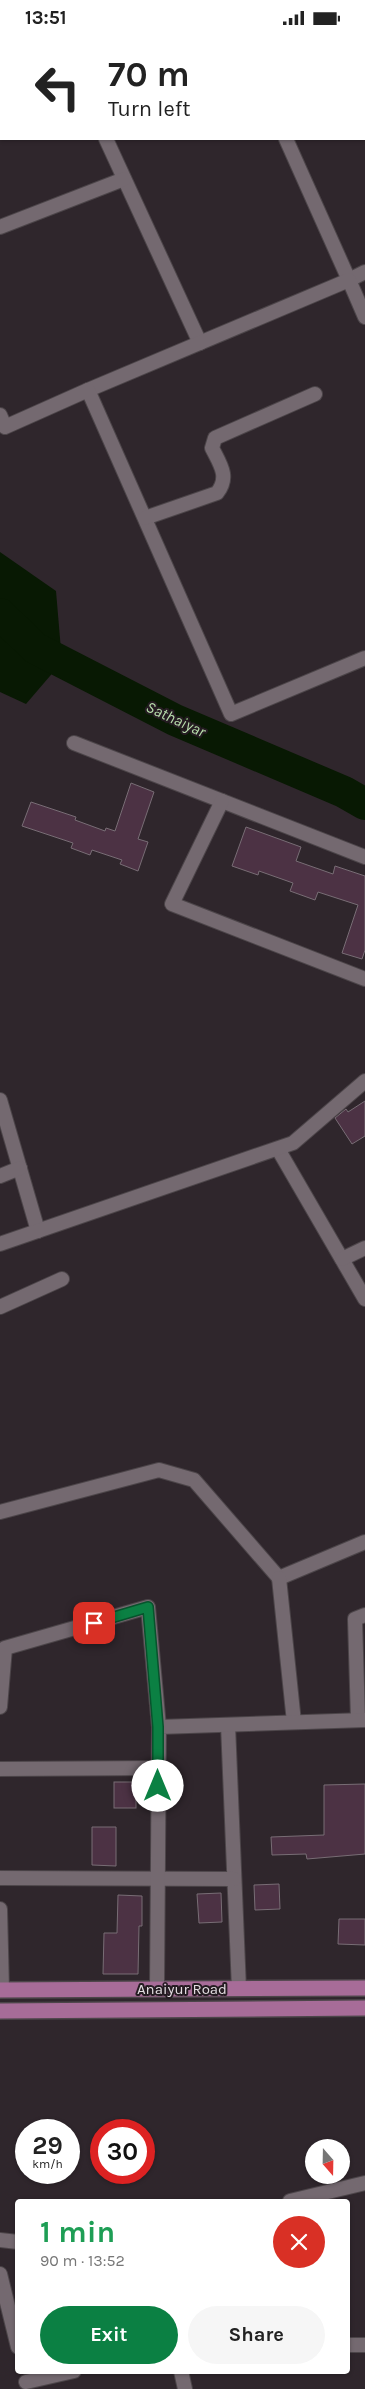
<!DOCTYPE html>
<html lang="en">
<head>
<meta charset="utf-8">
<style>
  :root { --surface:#fff; --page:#f6f6f6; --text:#222; --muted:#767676; --accent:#0b8043 }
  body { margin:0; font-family:Karla,sans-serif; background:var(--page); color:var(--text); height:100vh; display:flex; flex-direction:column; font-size:19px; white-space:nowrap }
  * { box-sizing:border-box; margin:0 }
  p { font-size:16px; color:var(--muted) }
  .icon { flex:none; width:28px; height:28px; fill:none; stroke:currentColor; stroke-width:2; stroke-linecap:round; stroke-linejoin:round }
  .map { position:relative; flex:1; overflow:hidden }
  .side { position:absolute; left:15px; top:2164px; width:335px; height:175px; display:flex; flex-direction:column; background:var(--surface); border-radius:5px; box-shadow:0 1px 4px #0004 }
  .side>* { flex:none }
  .guide { position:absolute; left:0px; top:0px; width:365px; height:105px; box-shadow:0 1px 4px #0004; background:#fff; color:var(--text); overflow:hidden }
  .needle { width:32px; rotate:160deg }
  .tools { position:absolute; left:305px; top:2104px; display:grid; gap:10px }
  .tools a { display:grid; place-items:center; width:45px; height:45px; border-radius:50%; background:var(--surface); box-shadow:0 1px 4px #0004; font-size:25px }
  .speed { position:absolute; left:15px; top:2084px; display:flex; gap:10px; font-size:25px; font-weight:700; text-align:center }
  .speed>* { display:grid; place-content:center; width:65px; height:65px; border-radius:50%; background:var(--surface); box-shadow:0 1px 4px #0004; line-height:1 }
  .speed small { font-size:12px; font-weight:400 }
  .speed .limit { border:8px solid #d22; background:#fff; color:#111 }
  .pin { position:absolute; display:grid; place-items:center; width:42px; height:42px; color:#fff; margin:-21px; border-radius:10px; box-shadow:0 2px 8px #0006 }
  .me { position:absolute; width:55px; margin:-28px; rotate:0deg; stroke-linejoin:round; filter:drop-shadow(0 0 4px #0008) }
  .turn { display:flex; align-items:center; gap:18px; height:105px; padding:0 25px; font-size:22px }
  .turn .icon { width:65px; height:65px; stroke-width:2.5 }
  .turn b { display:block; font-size:35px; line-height:42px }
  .round { display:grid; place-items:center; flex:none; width:52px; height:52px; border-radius:26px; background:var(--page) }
  .headline { display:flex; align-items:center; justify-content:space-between; height:85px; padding:0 25px }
  h1 { font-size:30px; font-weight:700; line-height:38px; color:#1e9e55 }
  .action { display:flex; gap:10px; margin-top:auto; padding:10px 25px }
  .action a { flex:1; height:58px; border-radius:30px; background:var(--accent); color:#fff; font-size:20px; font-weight:700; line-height:58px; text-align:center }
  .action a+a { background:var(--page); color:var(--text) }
  .status { display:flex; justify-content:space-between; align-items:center; height:35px; padding:0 25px; background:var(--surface); direction:ltr }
  .status svg { height:14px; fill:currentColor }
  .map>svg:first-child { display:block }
</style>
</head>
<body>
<div class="status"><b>13:51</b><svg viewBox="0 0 49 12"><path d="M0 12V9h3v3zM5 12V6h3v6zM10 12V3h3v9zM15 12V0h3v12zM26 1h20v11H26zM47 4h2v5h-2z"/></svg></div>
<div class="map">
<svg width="365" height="2354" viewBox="0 0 365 2354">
  <rect width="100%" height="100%" fill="#2f262c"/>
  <polygon fill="#081903" points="0,517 56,556 62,627 26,669 0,657"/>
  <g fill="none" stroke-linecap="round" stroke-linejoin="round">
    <polyline stroke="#081903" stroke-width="32" points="0,579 35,613 175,685 344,757 365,769"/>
  </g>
  <g fill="#4c3244" stroke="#786d75">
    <polygon points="131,748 154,757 138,804 148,807 138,836 120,829 122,825 92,815 90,820 71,813 73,808 22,791 31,767 76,782 75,785 105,796 106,793 115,796"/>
    <polygon points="246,792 301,812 296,826 333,839 335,831 365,841 365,915 362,924 342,918 358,870 318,857 315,865 290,856 293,848 259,836 258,840 232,831"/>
    <polygon points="365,1066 365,1101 352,1109 335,1083 346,1074 348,1077"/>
    <rect x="114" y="1747" width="22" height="26"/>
    <polygon points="365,1749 365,1819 307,1824 306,1819 272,1820 271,1802 324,1800 324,1750"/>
    <polygon points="92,1792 116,1792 116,1831 92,1830"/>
    <polygon points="279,1849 280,1874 255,1875 254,1850"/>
    <polygon points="221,1858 222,1887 199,1888 197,1859"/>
    <polygon points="118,1860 142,1861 142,1891 139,1891 138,1939 103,1939 104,1898 117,1898"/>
    <polygon points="339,1884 365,1884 365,1910 338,1909"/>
  </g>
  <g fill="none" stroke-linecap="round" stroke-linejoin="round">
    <defs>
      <g id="street">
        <polyline points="61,0 61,1"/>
        <polyline points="240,0 241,1"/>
        <polyline points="106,104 200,308"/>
        <polyline points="286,104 349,245 365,237"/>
        <polyline points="0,192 124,144"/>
        <polyline points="88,355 349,245 365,282"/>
        <polyline points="0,380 5,392 88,355 231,679 365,623"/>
        <path d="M145 483 217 458C230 442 220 429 212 413L215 403 315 359"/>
        <polyline points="74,708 365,822"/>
        <polyline points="222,766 172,869 365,944"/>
        <polyline points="0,1065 38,1196"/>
        <polyline points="278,1114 365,1264"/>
        <polyline points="0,1141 20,1133"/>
        <polyline points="0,1209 293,1108 365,1046"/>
        <polyline points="342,1224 365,1213"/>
        <polyline points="0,1272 62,1244"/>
        <polyline points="0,1477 159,1435 194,1445 279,1543 365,1507"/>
        <polyline points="279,1543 294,1687"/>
        <polyline points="0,1672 5,1613 148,1572 159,1692"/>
        <polyline points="358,1685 355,1584 365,1580"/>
        <polyline points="228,1690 239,1954"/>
        <polyline points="0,1734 158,1733"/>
        <polyline points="0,1843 234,1844"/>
        <polyline points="0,1874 2,1955"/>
        <polyline points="157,1953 159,1692 365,1685"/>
        <polyline points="290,2166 365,2148"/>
        <polyline points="0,2205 18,2207"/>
        <polyline points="0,2239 18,2312"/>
        <polyline points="348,2310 365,2310"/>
        <polyline points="181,2336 185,2354"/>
        <polyline points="26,2347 74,2336"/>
      </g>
      <g id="primary">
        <polyline points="0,1955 365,1953"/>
        <polyline points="0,1976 365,1973"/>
      </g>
    </defs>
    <use href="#street" stroke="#4c4549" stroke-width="16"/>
    <use href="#primary" stroke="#4c4549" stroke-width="18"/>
    <use href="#street" stroke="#746970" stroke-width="14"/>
    <use href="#primary" stroke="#a76c98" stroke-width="15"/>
  </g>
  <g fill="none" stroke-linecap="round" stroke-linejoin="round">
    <defs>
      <polyline id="route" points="94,1588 148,1572 158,1692 158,1751"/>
    </defs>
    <use href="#route" stroke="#07532c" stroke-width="12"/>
    <use href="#route" stroke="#0b8043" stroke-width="9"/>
  </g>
  <g text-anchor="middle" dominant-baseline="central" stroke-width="4" stroke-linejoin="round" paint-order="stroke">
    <g font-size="15" fill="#e3dde1" stroke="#251c22">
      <text x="182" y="1954">Anaiyur Road</text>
    </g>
    <g font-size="16" font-style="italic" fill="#b7ddab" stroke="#251c22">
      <text transform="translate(176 684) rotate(25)">Sathaiyar</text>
    </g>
  </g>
</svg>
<div class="tools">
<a><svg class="needle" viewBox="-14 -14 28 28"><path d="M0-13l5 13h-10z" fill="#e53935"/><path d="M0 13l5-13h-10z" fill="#767676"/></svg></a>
</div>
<div class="speed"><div>29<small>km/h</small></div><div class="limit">30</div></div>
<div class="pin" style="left:94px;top:1588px;background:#d93025"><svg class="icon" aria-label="arrive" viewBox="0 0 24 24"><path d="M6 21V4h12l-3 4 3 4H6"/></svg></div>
<svg class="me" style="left:158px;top:1751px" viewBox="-20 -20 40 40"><circle r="19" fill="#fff"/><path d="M0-13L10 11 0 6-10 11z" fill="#0b8043"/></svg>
<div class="guide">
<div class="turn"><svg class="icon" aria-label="left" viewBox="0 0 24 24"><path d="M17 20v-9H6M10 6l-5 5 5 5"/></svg><div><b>70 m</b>Turn left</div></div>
</div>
<section class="side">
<div class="headline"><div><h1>1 min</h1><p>90 m · 13:52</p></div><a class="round" style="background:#d93025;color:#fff"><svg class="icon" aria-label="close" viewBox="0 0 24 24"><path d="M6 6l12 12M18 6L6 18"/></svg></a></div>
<div class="action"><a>Exit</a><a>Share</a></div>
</section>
</div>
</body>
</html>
